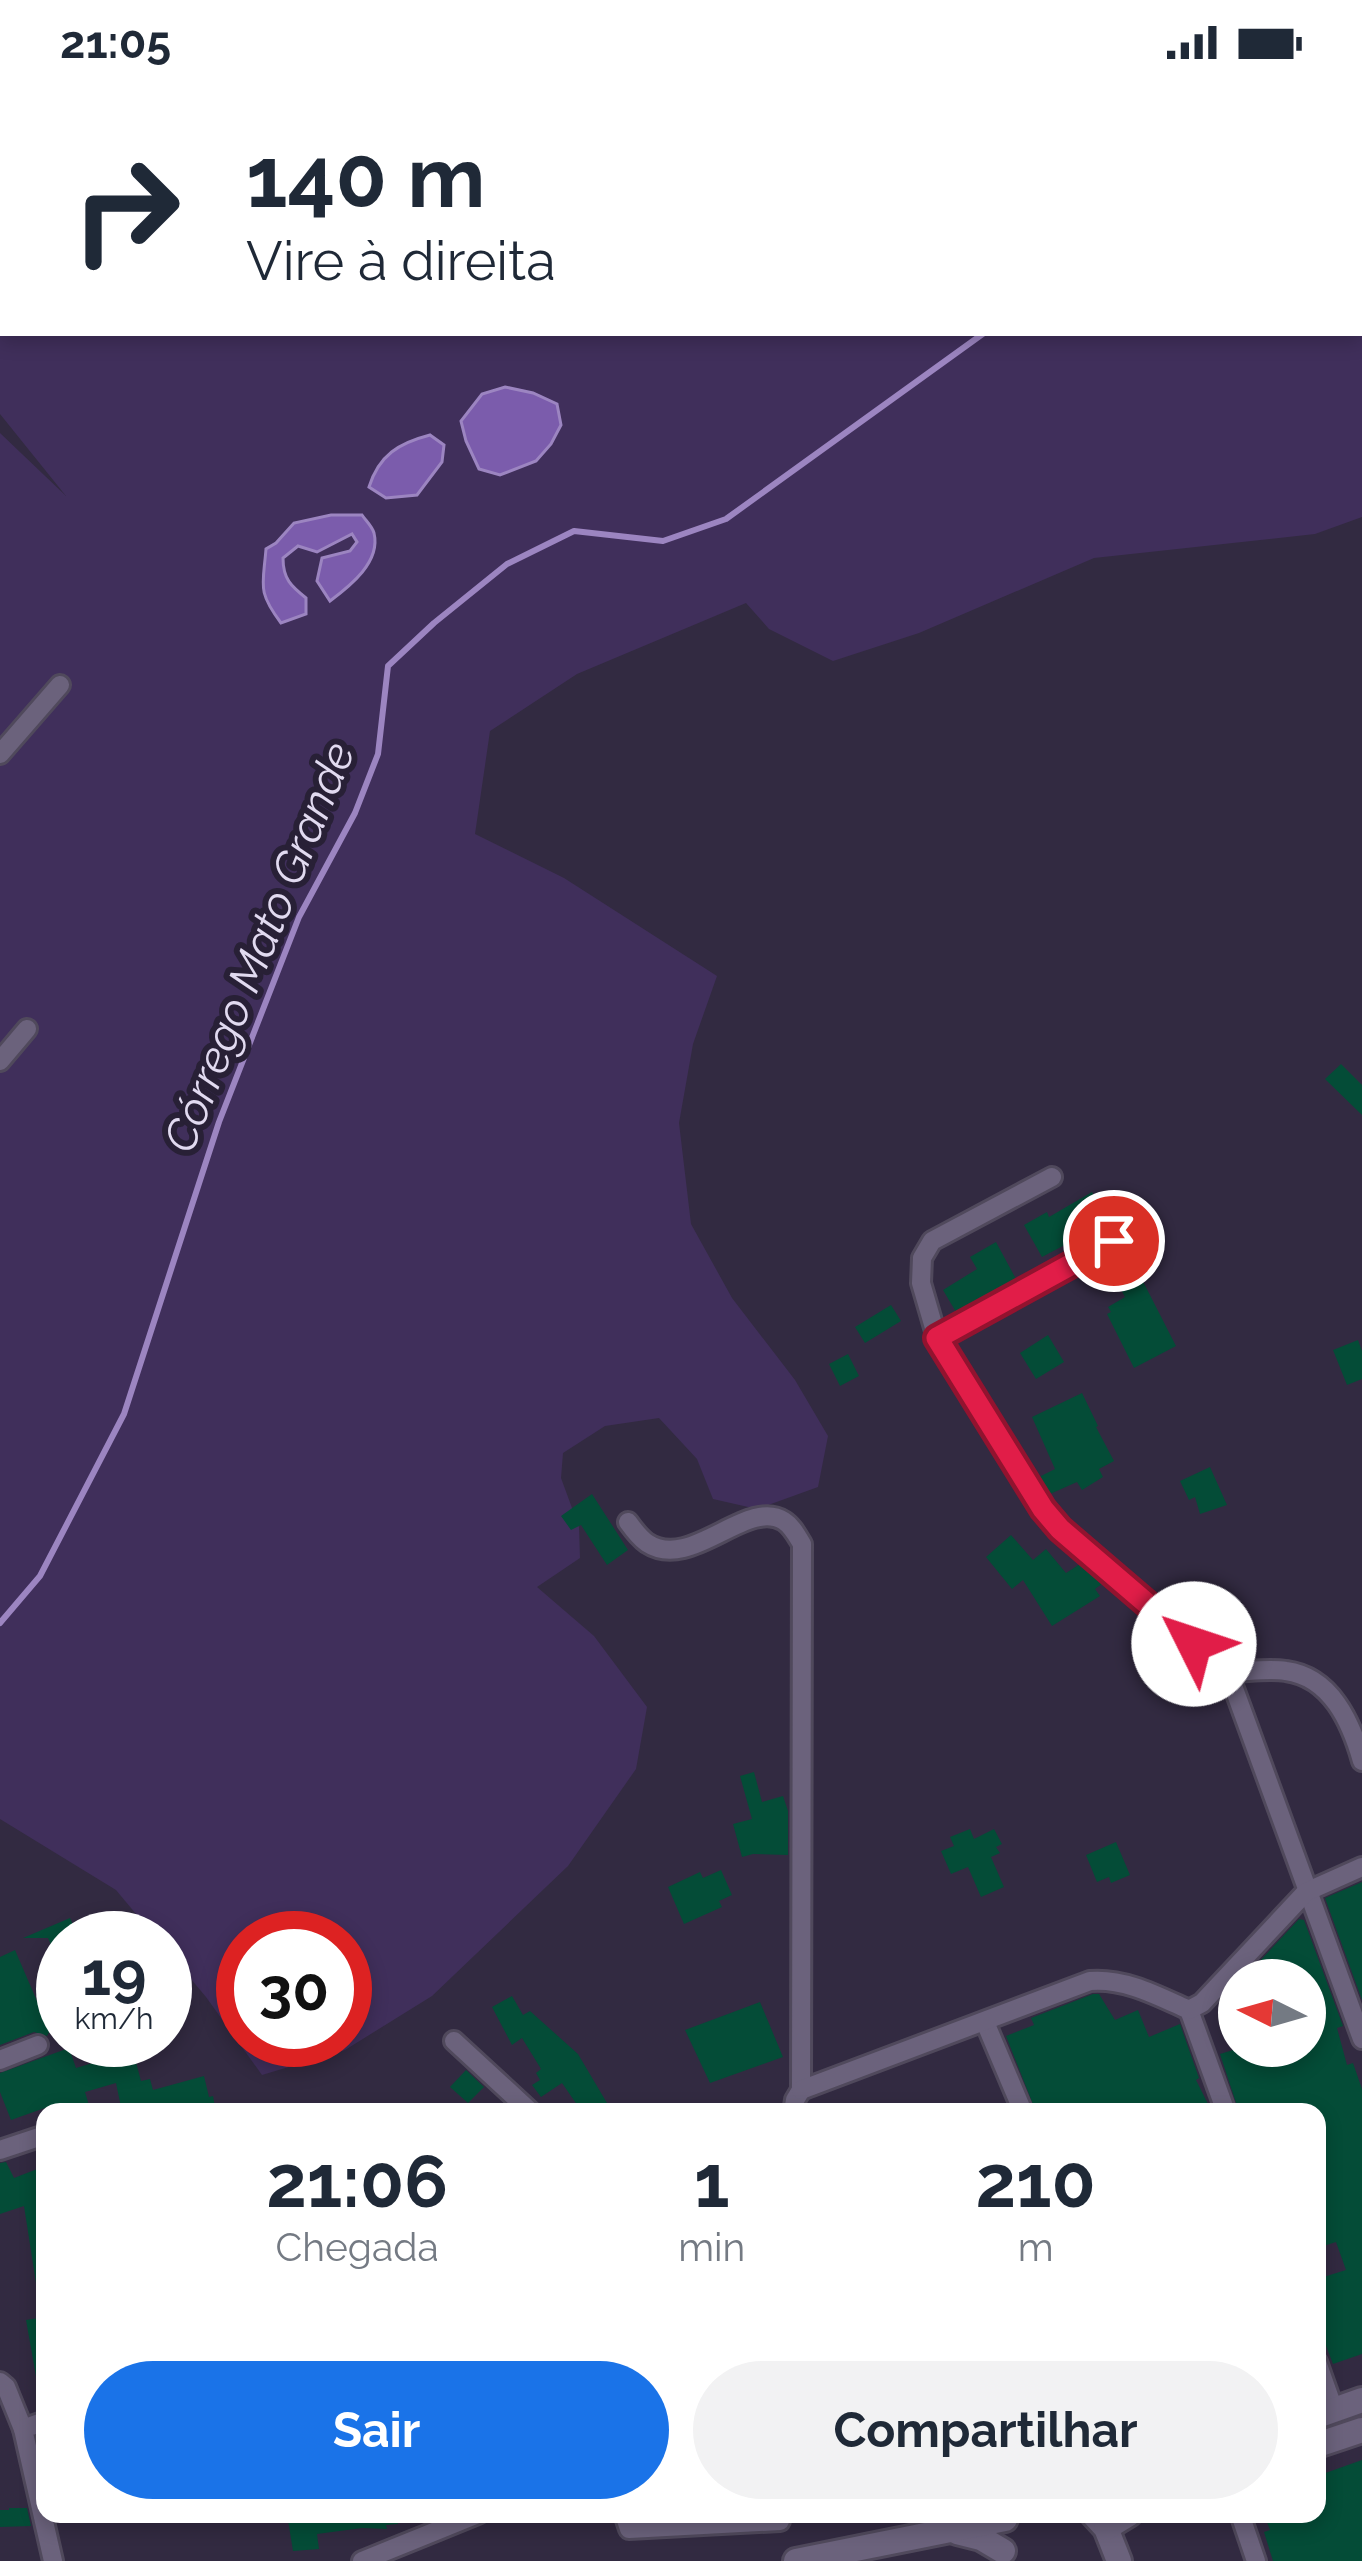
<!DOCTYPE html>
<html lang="pt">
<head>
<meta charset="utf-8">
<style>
  :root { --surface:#fff; --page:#f2f2f3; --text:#1f2937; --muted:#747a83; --accent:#1a73e8 }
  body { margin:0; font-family:Raleway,sans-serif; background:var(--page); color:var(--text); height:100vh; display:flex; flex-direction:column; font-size:45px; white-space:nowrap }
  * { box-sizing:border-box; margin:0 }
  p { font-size:39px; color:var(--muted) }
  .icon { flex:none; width:66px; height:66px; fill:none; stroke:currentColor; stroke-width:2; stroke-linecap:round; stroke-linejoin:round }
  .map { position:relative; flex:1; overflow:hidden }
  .sheet { position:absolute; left:36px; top:2019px; width:1290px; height:420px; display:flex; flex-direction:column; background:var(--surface); border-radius:24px; box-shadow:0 6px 18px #0003 }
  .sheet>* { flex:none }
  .hud { position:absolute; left:0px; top:0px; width:1362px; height:252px; box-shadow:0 6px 18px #0003; background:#fff; color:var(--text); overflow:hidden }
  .needle { width:78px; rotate:275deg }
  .controls { position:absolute; left:1218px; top:1875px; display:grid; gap:24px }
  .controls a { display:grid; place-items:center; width:108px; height:108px; border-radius:50%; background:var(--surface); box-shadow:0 6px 18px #0003; font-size:60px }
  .speed { position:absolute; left:36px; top:1827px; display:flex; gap:24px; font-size:60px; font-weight:700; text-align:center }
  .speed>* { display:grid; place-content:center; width:156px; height:156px; border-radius:50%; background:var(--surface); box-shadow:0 6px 18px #0003; line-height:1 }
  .speed small { font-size:30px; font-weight:400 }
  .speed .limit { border:18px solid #d22; background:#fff; color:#111 }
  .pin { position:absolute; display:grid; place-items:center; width:102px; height:102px; color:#fff; margin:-51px; border:6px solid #fff; border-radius:50%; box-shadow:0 3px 12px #0007 }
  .me { position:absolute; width:132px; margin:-66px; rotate:311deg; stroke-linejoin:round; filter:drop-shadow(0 0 9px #0008) }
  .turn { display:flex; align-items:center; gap:42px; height:252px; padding:0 48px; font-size:54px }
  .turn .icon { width:156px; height:156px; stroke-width:2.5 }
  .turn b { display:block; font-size:84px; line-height:102px }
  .eta { display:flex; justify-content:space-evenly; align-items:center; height:204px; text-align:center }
  .eta b { font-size:72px; font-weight:700; line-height:84px }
  .primary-button { display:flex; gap:24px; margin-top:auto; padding:24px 48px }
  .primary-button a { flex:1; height:138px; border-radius:72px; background:var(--accent); color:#fff; font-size:48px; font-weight:700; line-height:138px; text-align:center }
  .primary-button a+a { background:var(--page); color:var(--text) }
  .status { display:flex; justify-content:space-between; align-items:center; height:84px; padding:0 60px; background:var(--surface); direction:ltr }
  .status svg { height:33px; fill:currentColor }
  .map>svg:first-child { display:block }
</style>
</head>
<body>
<div class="status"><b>21:05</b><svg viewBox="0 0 49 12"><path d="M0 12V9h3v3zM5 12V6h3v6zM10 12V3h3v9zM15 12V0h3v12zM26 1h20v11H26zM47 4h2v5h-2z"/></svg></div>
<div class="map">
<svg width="1362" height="2477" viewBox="0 0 1362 2477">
  <rect width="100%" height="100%" fill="#322a41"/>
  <path fill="#402f5b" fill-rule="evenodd" d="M0 0H719L721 3H3V249H1359V3H1093L1098 0H1362V433L1315 450 1094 474 919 549 833 577 769 545 746 519 577 590 490 647 475 750 564 794 717 892 693 960 679 1039 691 1140 732 1214 795 1296 828 1352 818 1403 757 1425 713 1415 697 1375 659 1334 605 1342 563 1369 561 1394 579 1443 580 1474 537 1503 594 1552 647 1623 636 1685 568 1782 432 1912 345 1966 262 1991 206 1913 165 1864V1854H156L116 1806 0 1735V349L66 412 0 330ZM243 1854H345V1956H243Z"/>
  <g fill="#7b5cac" stroke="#9c85c1" stroke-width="3">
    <polygon points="505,303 533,309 557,320 561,341 551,360 536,377 500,391 479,385 466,357 461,337 482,310"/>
    <path d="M430 351 444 361 442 378 417 411 386 414 369 403C379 371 399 359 430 351Z"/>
    <path d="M331 431H362C366 437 372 442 374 449 381 478 350 502 330 517L317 497 322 474 350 467 357 458 352 450 317 468 298 462 283 474C283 495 291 502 306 514V530L281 539C257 507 263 502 266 465L276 459 294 439Z"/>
  </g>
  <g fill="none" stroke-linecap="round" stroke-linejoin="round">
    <g stroke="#9c85c1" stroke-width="6">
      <polyline points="1359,146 1362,146"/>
      <polyline points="0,1539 40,1492 124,1330 219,1038 299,833 355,729 378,670 388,582 434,539 507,480 574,447 663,457 726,435 984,249"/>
    </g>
  </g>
  <g fill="#044c37">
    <polygon points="1341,980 1362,1001 1362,1031 1325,995"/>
    <polygon points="1092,1108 1104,1129 1112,1124 1123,1142 1108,1145 1082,1159 1078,1154 1042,1173 1024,1141 1047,1128 1049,1133"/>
    <polygon points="996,1158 1016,1195 956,1228 943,1206 977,1185 970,1173"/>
    <polygon points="1130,1172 1176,1262 1134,1284 1107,1230 1111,1228 1108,1223 1125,1213 1109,1183"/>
    <polygon points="891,1221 901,1237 865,1259 855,1243"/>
    <polygon points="1048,1251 1064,1278 1036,1295 1020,1269"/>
    <polygon points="1358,1256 1362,1267 1362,1295 1347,1301 1333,1266"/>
    <polygon points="848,1270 859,1292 840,1302 829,1280"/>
    <polygon points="1082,1309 1098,1342 1096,1343 1114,1377 1099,1385 1103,1393 1082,1406 1077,1398 1050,1410 1039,1393 1055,1385 1032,1333"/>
    <polygon points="1210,1383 1227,1421 1200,1430 1195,1413 1189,1416 1180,1397"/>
    <polygon points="592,1410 628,1466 607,1481 581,1441 571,1446 561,1432"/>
    <polygon points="1011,1451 1033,1476 1046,1465 1066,1489 1080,1480 1102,1500 1095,1505 1100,1512 1052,1542 1023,1496 1012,1505 986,1473"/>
    <polygon points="754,1688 762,1718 783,1712 788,1727 788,1771 753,1770 742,1773 733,1740 752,1735 740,1692"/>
    <polygon points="970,1745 974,1755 994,1745 1002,1760 996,1763 1000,1769 991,1773 1004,1803 981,1813 968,1783 951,1790 941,1767 954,1762 950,1753"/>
    <polygon points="1116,1758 1130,1791 1111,1799 1109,1793 1097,1798 1086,1771"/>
    <polygon points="721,1786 732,1811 719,1817 722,1823 684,1840 668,1803 700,1788 703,1794"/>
    <polygon points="1362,1798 1362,1916 1325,1814"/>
    <polygon points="70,1834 79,1854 63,1854 63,1888 48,1854 23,1854"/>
    <polygon points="1299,1835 1304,1836 1343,1942 1337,1944 1347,1981 1353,1979 1362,2005 1362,2270 1333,2280 1317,2238 1317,2195 1346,2186 1336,2158 1317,2164 1317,2028 1239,2028 1220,1970 1246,1962 1305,1962 1305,1896 1242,1896"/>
    <polygon points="15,1866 43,1931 46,1929 52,1943 47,1952 34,1948 0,1961 0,1873"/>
    <polygon points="1239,1899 1239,1961 1237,1962 1221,1918"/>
    <polygon points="1093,1910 1099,1910 1115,1936 1138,1926 1149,1953 1180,1940 1199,1994 1196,1996 1212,2028 1036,2028 1006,1952 1034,1941 1031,1934"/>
    <polygon points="512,1912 523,1931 530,1927 578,1970 607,2019 594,2028 582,2028 562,1999 541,2013 532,2001 540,1996 536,1989 541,1985 522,1954 512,1961 492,1923"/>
    <polygon points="760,1918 783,1973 710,1999 685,1946"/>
    <polygon points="69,1964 76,1984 133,1967 141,1997 150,1995 153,2006 204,1992 209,2013 213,2012 216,2028 122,2028 116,1999 85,2008 91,2028 59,2028 56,2020 11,2036 0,2008 0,1989"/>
    <polygon points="466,1986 484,2003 468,2019 450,2003"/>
    <polygon points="6,2078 14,2094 45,2082 45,2198 36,2199 24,2122 0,2130 0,2079"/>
    <polygon points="45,2233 45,2297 37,2298 26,2236"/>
    <polygon points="1362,2376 1362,2477 1273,2477 1264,2448 1270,2446 1264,2430 1317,2430 1317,2392"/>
    <polygon points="9,2424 27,2424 31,2442 0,2443 0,2426 9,2426"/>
    <polygon points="287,2430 397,2430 398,2440 386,2441 387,2445 362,2444 317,2450 319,2465 293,2467"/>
  </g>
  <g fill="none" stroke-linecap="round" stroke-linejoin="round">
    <defs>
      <g id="minor">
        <polyline points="0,670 60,601"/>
        <polyline points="0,977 27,945"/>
        <polyline points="1052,1093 932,1157 922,1174 921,1199 937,1254 1043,1425 1060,1445 1228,1588 1362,1955"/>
        <polyline points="937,1254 1114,1157"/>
        <path d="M628 1438C633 1445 640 1454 647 1459 691 1488 747 1413 784 1437 792 1442 797 1452 802 1460L801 2006 795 2016 793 2028"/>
        <path d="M1228 1588C1246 1588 1268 1584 1286 1587 1331 1593 1351 1638 1362 1677"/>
        <polyline points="1189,1926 1226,2028"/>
        <polyline points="985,1938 1023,2028"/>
        <polyline points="454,1957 531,2028"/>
        <polyline points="0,1976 38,1961"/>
        <path d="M801 2006 1090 1897C1125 1894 1158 1912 1189 1926L1202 1919 1306 1808 1362 1783"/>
        <polyline points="0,2066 45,2051"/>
        <polyline points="1317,2278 1334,2326"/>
        <polyline points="0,2298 6,2303 23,2345"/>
        <polyline points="45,2337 23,2345 53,2477"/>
        <polyline points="624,2430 629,2445 780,2437 778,2430"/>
        <polyline points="1240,2430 1256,2477"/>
        <polyline points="362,2477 478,2430"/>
      </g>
      <g id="tertiary">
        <polyline points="1317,2332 1362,2316"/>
        <polyline points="1317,2361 1362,2346"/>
        <polyline points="1093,2430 1106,2444 1119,2477"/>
        <polyline points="1106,2444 1129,2430"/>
        <polyline points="957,2448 981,2454 1003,2467"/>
        <polyline points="796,2477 1005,2435"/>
      </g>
    </defs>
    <use href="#minor" stroke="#50495c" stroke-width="24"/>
    <use href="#tertiary" stroke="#50495c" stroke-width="30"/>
    <use href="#minor" stroke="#6b627c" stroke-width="18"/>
    <use href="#tertiary" stroke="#6b627c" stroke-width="24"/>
  </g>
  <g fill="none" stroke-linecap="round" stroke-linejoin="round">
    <defs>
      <polyline id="route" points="1114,1157 937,1254 1043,1425 1060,1445 1194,1560"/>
    </defs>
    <use href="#route" stroke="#92132f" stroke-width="30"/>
    <use href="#route" stroke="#e11d48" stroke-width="21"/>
  </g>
  <g text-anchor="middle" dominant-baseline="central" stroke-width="12" stroke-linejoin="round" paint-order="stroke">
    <g font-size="45" font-style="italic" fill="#e1daf0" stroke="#282036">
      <text transform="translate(259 863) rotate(-68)">Córrego Mato Grande</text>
    </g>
  </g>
</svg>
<div class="controls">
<a><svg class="needle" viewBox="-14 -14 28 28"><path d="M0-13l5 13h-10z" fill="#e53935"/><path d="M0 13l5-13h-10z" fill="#747a83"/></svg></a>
</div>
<div class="speed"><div>19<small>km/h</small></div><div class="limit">30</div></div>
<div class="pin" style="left:1114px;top:1157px;background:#d93025"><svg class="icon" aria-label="arrive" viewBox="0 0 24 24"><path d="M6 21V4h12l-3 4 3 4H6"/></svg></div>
<svg class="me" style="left:1194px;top:1560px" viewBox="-20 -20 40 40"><circle r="19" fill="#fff"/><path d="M0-13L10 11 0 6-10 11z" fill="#e11d48"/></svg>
<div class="hud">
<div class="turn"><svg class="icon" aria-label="right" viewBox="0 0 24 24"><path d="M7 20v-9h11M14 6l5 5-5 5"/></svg><div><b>140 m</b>Vire à direita</div></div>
</div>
<section class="sheet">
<div class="eta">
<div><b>21:06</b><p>Chegada</p></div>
<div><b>1</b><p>min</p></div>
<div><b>210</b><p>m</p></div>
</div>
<div class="primary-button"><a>Sair</a><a>Compartilhar</a></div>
</section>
</div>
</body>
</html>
